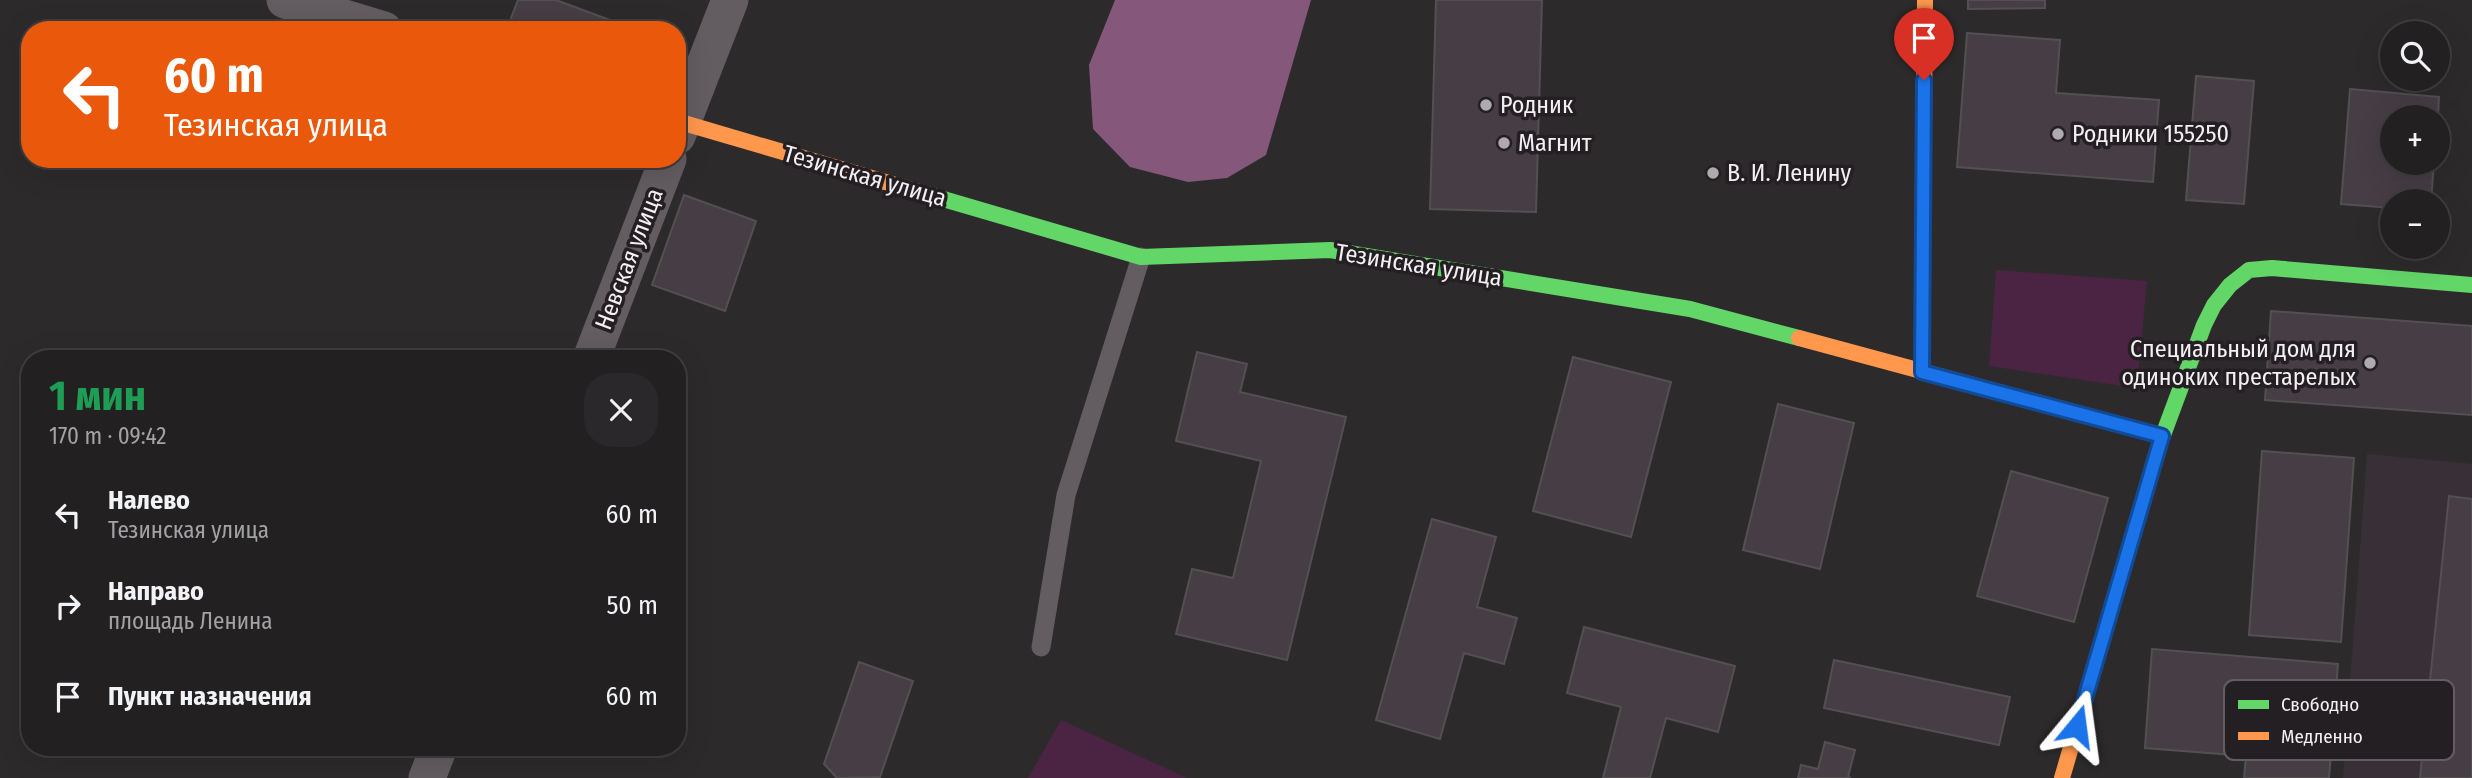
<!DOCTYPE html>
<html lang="ru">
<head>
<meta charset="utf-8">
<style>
  :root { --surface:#222021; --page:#2a282a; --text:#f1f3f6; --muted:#a2a3a5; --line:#3f3e3f }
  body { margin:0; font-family:"Fira Sans Condensed",sans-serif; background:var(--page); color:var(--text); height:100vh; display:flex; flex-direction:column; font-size:26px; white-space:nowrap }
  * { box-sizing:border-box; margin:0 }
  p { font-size:23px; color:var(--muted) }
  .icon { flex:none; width:38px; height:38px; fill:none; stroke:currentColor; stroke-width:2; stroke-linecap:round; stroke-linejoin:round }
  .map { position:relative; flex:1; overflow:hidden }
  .details { position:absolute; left:21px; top:350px; width:665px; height:406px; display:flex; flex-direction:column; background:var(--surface); border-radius:28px; box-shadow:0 7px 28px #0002,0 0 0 2px var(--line) }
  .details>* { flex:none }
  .banner { position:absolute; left:21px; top:21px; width:665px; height:147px; border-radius:28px; box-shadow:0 7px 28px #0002,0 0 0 2px var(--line); background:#ea580c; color:#fff; overflow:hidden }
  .fabs { position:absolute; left:2380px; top:21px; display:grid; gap:14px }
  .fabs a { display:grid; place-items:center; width:70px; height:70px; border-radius:50%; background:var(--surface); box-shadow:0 7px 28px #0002,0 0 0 2px var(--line); font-size:35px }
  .pin { position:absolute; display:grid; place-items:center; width:60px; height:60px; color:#fff; margin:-72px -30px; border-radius:50% 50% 50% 0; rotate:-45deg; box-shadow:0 0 7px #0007 }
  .pin .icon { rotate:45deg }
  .me { position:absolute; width:77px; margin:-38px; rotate:16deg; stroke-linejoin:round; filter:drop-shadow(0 0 5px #0008) }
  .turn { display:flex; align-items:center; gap:24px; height:147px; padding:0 28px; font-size:32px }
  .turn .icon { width:91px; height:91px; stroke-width:2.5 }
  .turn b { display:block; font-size:49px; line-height:60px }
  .round { display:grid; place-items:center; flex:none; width:74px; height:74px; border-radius:28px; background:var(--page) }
  .summary { display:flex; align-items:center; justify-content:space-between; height:119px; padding:0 28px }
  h1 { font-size:42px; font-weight:700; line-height:52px; color:#1e9e55 }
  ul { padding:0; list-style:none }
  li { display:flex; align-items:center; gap:21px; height:91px; padding:0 28px }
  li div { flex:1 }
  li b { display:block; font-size:26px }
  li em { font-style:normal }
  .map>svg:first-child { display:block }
</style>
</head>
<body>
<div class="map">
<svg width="2472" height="778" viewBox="0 0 2472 778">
  <rect width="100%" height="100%" fill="#2d2a2c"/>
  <polygon fill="#393037" points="2367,454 2472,464 2472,778 2343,778"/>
  <g fill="#4a2442">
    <polygon points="1996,270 2147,281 2137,388 1989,366"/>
    <polygon points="1061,720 1187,778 1028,778"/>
  </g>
  <polygon fill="#85577b" points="1115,0 1311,0 1266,155 1227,178 1188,182 1130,167 1093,129 1089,65"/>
  <g fill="#473d45" stroke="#525051" stroke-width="2">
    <polygon points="518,0 556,0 637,30 518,30 508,26"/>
    <polygon points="1436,0 1542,0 1536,212 1430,209"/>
    <polygon points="1968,0 2045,0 2045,8 1968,9"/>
    <polygon points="1967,33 2060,40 2056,93 2159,100 2153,182 1957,167"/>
    <polygon points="2196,76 2254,81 2244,204 2186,200"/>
    <polygon points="2350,89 2439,97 2438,117 2392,117 2392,163 2434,163 2431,201 2392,201 2392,208 2341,204"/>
    <polygon points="684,195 756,221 725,311 652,285"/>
    <polygon points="2271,311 2472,326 2472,415 2265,400"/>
    <polygon points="1197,352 1247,364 1240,392 1346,417 1287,660 1176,634 1192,569 1233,578 1261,461 1176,441"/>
    <polygon points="1573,357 1671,382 1631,537 1533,511"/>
    <polygon points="1778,404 1854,423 1820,569 1743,550"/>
    <polygon points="2262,451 2354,458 2341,642 2249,635"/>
    <polygon points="2011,471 2108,498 2074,622 1977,596"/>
    <polygon points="2449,496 2472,499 2472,778 2420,778"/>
    <polygon points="1432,519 1496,537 1477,607 1517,618 1504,664 1464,653 1440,739 1376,720"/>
    <polygon points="1584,627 1735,666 1718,732 1666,718 1650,778 1603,778 1621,707 1567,693"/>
    <polygon points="2152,649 2338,664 2329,778 2244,778 2246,756 2145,748"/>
    <polygon points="1834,660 2010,697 1999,745 1824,708"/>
    <polygon points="859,662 913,681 880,777 837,778 824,764"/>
    <polygon points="1825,742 1855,750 1848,777 1851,778 1798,778 1801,765 1818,769"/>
  </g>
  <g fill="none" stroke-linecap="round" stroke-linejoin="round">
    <polyline stroke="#635c61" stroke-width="19" points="1041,647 1066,495 1141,257"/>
    <g stroke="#635c61" stroke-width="37">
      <polyline points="285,0 384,30"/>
      <polyline points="677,136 730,0"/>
      <polyline points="591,359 668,159"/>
      <polyline points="427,778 439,747"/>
    </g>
    <g stroke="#63d668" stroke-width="16">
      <polyline points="933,196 1141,257 1330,250 1690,309 1799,338"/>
      <polyline points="2159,446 2204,325 2214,305 2230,285 2249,270 2272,268 2472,285"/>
    </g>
    <g stroke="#ff974d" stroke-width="16">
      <polyline points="677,121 933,196"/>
      <polyline points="1799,338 2162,436"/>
      <polyline points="1922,372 1925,0"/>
      <polyline points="2062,778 2159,446"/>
    </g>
  </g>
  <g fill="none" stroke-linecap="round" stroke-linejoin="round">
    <defs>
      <polyline id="route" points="1924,80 1922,372 2162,436 2077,726"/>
    </defs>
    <use href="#route" stroke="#114b97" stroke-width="18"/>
    <use href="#route" stroke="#1a73e8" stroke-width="12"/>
  </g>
  <g fill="#aeaaad" stroke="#241f23" stroke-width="2.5">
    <circle cx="1486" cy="105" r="7"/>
    <circle cx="2058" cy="134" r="7"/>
    <circle cx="1504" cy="143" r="7"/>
    <circle cx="1713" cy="173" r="7"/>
    <circle cx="2370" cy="363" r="7"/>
  </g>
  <g text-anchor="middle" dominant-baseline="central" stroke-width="7" stroke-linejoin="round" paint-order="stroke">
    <g font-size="24" fill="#f3eff2" stroke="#241f23" text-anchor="start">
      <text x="1500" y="105">Родник</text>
      <text x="2072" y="134">Родники 155250</text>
      <text x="1518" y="143">Магнит</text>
      <text x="1727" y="173">В. И. Ленину</text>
      <text x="2356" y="349" text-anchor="end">Специальный дом для<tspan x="2356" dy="28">одиноких престарелых</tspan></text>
    </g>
    <g font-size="24" fill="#f3eff2" stroke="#241f23">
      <text transform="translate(865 176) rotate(16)">Тезинская улица</text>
      <text transform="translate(629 259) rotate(-69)">Невская улица</text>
      <text transform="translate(1419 265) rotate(9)">Тезинская улица</text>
    </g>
  </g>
  <rect x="2224" y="680" width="230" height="80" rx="10" fill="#241f23" stroke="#625d61" stroke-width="2"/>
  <rect x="2238" y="700" width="31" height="9" fill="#63d668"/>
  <rect x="2238" y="732" width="31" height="8" fill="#ff974d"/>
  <g font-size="19" fill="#f3eff2">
    <text x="2281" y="711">Свободно</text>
    <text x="2281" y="743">Медленно</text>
  </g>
</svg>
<div class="fabs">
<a><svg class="icon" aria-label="search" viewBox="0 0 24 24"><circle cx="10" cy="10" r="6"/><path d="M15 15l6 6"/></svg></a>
<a>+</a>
<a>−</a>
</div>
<div class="pin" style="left:1924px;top:80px;background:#d93025"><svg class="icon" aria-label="arrive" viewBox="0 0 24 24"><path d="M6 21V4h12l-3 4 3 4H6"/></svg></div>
<svg class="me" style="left:2077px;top:726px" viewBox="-20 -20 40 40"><path d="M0-17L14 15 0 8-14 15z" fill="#1a73e8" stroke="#fff" stroke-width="4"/></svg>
<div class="banner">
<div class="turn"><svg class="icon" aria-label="left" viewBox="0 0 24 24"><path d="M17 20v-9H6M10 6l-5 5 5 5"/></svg><div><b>60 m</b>Тезинская улица</div></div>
</div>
<section class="details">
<div class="summary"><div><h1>1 мин</h1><p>170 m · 09:42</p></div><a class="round"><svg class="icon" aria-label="close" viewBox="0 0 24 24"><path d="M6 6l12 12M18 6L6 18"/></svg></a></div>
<ul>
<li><svg class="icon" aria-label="left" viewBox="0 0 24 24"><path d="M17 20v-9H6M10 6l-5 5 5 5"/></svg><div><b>Налево</b><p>Тезинская улица</p></div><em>60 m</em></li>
<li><svg class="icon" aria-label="right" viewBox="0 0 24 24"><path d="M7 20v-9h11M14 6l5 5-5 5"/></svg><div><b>Направо</b><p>площадь Ленина</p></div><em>50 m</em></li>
<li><svg class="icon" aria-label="arrive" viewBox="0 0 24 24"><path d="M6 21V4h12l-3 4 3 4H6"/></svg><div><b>Пункт назначения</b></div><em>60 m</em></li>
</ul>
</section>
</div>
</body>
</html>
